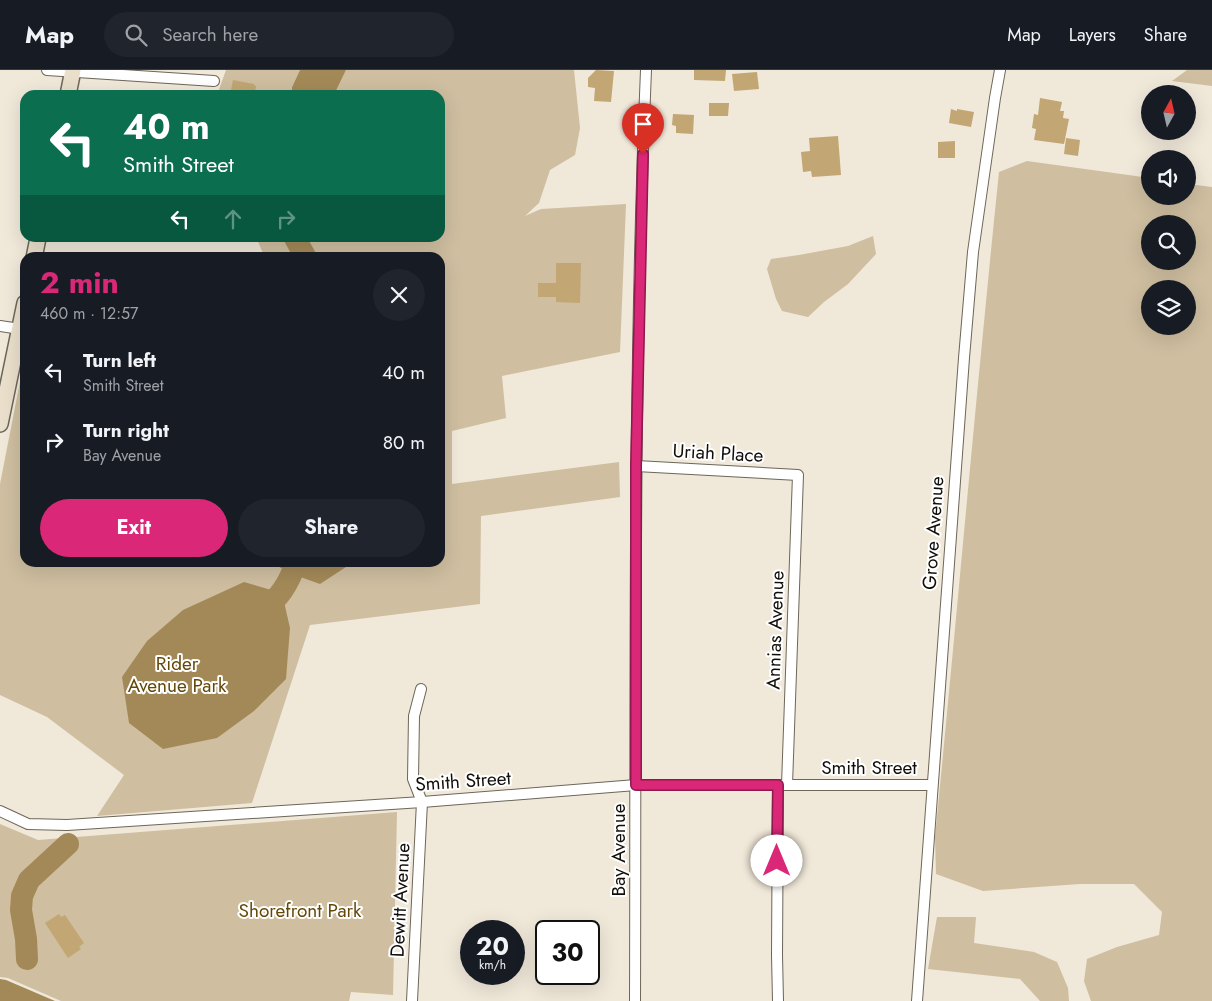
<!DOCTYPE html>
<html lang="en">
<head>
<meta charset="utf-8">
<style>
  :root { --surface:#171b24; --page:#20242c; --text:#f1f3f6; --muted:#9ea1a6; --line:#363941; --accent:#db2777 }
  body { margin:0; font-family:Jost,sans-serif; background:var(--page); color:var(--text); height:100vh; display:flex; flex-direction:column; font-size:19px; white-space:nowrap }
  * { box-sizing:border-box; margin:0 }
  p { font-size:16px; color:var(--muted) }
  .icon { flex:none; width:28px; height:28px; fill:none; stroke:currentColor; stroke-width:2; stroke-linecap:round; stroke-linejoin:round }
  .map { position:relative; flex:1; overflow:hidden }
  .side { position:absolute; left:20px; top:182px; width:425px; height:315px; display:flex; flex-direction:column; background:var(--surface); border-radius:15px; box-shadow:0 5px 20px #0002 }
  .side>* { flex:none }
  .guide { position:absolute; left:20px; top:20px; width:425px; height:152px; border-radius:15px; box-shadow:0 5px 20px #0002; background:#0b6e4f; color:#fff; overflow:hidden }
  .needle { width:32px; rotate:8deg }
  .tools { position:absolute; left:1141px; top:15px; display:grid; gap:10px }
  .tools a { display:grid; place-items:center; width:55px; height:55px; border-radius:50%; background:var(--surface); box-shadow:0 5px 20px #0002; font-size:25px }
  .speed { position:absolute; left:460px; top:850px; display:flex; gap:10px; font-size:25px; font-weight:700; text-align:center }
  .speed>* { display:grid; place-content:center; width:65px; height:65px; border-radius:50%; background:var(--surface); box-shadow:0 5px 20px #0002; line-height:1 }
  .speed small { font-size:12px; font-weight:400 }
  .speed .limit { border:2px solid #111; border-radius:8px; background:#fff; color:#111 }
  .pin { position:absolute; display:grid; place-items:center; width:42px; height:42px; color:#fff; margin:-51px -21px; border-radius:50% 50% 50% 0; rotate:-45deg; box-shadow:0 0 5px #0007 }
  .pin .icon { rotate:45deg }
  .me { position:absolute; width:55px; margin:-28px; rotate:0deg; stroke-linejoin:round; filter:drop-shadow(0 0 4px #0008) }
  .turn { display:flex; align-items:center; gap:18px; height:105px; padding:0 20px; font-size:22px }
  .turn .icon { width:65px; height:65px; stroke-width:2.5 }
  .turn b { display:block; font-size:35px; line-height:42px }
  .lanes { display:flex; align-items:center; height:48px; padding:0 20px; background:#0003; justify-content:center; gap:25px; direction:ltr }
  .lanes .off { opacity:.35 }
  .round { display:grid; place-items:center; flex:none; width:52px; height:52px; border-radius:26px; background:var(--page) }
  .head { display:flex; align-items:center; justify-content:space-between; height:85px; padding:0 20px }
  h1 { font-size:30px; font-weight:700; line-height:38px; color:var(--accent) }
  .button { display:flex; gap:10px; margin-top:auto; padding:10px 20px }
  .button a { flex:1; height:58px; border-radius:30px; background:var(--accent); color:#fff; font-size:20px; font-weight:700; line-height:58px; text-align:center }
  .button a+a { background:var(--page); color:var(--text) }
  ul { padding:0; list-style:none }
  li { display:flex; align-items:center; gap:15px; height:70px; padding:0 20px }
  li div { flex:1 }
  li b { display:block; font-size:19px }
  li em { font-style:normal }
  header { display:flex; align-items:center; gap:30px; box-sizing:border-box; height:70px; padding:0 25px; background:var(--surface); border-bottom:1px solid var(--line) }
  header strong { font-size:24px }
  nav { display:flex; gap:28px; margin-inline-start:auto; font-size:18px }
  .search { width:350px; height:45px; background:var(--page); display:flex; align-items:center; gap:12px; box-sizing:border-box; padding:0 18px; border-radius:28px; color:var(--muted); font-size:19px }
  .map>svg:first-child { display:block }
</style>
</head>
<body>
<header>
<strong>Map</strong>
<div class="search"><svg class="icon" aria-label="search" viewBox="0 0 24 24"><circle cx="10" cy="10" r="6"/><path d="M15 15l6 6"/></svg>Search here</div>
<nav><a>Map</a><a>Layers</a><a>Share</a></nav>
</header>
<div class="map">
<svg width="1212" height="931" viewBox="0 0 1212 931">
  <rect width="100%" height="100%" fill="#f0e8d9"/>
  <g fill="#cfbea0" fill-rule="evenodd">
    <polygon points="226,0 300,0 292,17 292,25 217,25"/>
    <polygon points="346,0 574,0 580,58 575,85 550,100 539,133 525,146 541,139 626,134 620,282 502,306 506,348 452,361 452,414 619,392 620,427 481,446 480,534 310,555 252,733 97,746 124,705 47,647 0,625 0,414 25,286 25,492 440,492 440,188 271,187 264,186 257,169 257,168 440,168 440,25 334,25"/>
    <polygon points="1187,0 1212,0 1212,16 1172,11"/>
    <path d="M1027 91 1150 108V126H1188V114L1212 117V931H1091L1084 911 1087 889 1117 877 1159 865 1162 842 1134 814H1080L983 821 936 804 935 767C957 545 976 324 999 102ZM1150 154H1188V191H1150ZM1150 219H1188V256H1150Z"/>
    <polygon points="873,166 876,184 848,214 824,232 808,247 782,241 776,229 767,199 771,189 799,185 848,176"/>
    <polygon points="397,742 393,925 351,922 349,931 61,931 8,908 0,907 0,754 38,770"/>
    <polygon points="937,847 976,847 974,873 1034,882 1057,892 1068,918 1069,931 1040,931 1020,909 928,899"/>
  </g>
  <g fill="#a48958">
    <polygon points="300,0 346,0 334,25 292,25 292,17"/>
    <polygon points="272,493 352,493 320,514 292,504"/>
    <polygon points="244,512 282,523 290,558 286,609 254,641 217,668 163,679 129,653 122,607 147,571 183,540"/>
    <polygon points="0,909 6,910 55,931 0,931"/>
  </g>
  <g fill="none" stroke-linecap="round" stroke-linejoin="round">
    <g stroke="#a48958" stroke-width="22">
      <polyline points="295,168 306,188"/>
      <path d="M261 545C278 527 288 517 296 492"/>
      <polyline points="27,889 26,869 21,840 22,826 29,810 68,774"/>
    </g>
  </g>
  <g fill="#c2a674">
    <polygon points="596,0 614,1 611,32 594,31 595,18 588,17 588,8"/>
    <polygon points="694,0 726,0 725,11 694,10"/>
    <polygon points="757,2 759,19 734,21 732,4"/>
    <polygon points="233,10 254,14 254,15 256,16 255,25 230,25"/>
    <polygon points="1040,28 1062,32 1060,41 1064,41 1063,48 1069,49 1064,74 1034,70 1036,59 1032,58 1034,44 1038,45"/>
    <polygon points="709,33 729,33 728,46 709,46"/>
    <polygon points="951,39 957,41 957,39 974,42 971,57 949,53"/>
    <polygon points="673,44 694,45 693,64 676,63 676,56 672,55"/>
    <polygon points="838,66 841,105 812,107 811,101 803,102 801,82 810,81 809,68"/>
    <polygon points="1066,68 1080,70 1078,86 1064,84"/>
    <polygon points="955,71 955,88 938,88 938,72"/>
    <polygon points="556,193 581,193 580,233 556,232 556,227 538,227 538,213 556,213"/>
    <polygon points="59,844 61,847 65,845 84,873 79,877 81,879 68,888 45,853"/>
  </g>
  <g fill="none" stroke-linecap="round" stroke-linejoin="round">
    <defs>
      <g id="street">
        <polyline points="47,0 214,11"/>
        <polyline points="0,256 20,259"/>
        <polyline points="636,396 798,405 787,715"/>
        <polyline points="778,715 777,885 778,931"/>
        <polyline points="0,741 28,754 67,755 422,732 636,715 932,715"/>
        <polyline points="412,931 422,732 413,709 414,646 421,619"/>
        <path d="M635 931C636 621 633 310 646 0"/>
        <polyline points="917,931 964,288 973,182 995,28 1000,0"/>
      </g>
      <g id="secondary">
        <polyline points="68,25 73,0"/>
        <polyline points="34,188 38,168"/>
        <polyline points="0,354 25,233"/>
      </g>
    </defs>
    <use href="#street" stroke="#6d6659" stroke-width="12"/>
    <use href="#secondary" stroke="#6d6659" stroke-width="18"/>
    <use href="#street" stroke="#fff" stroke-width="10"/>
    <use href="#secondary" stroke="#e9dfcb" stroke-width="15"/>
  </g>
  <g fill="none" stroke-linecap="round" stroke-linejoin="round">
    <defs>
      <polyline id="route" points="643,84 636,396 636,715 778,715 777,791"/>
    </defs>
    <use href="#route" stroke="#8e194d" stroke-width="12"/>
    <use href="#route" stroke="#db2777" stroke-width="9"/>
  </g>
  <g text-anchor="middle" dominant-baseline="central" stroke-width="4" stroke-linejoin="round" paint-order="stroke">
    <g font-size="19" fill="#110e09" stroke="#fff">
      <text transform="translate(718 383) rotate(3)">Uriah Place</text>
      <text transform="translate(933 463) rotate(-86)">Grove Avenue</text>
      <text transform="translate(775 560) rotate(-88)">Annias Avenue</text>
      <text x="869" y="697">Smith Street</text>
      <text transform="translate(463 711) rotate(-4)">Smith Street</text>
      <text transform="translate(618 780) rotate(-90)">Bay Avenue</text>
      <text transform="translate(400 830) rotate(-87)">Dewitt Avenue</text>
    </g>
    <g font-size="19" fill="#644808" stroke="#fff">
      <text x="177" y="593">Rider<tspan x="177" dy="22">Avenue Park</tspan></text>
      <text x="300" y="840">Shorefront Park</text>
    </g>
  </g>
</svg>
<div class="tools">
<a><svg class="needle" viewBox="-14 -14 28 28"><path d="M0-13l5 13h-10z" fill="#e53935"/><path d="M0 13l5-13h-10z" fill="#9ea1a6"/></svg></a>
<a><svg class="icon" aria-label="sound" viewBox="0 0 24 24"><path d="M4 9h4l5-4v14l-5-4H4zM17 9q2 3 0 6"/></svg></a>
<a><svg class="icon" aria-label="search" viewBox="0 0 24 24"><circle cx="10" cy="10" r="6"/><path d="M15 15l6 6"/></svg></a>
<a><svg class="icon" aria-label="layers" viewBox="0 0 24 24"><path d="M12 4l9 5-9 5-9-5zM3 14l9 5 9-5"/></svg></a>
</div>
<div class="speed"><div>20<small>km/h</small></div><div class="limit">30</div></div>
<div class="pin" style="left:643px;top:84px;background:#d93025"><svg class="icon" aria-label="arrive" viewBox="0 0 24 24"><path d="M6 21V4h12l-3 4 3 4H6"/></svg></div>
<svg class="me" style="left:777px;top:791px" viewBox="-20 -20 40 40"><circle r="19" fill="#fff"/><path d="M0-13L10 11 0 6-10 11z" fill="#db2777"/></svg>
<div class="guide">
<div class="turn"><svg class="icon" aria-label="left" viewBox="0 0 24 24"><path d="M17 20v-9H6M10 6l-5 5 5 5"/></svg><div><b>40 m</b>Smith Street</div></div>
<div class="lanes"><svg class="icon" aria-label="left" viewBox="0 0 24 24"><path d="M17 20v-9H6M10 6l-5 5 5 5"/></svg><svg class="icon off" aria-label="ahead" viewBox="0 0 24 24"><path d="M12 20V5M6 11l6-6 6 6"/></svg><svg class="icon off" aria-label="right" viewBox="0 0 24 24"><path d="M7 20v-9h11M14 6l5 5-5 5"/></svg></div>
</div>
<section class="side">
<div class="head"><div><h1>2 min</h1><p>460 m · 12:57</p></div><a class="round"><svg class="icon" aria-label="close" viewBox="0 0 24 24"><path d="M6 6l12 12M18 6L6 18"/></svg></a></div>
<ul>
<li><svg class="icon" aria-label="left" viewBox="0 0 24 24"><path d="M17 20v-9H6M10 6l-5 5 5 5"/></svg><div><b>Turn left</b><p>Smith Street</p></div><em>40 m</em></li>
<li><svg class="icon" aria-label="right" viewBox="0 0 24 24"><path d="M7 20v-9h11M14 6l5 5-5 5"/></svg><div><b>Turn right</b><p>Bay Avenue</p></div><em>80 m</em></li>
</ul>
<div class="button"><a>Exit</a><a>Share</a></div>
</section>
</div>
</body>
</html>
